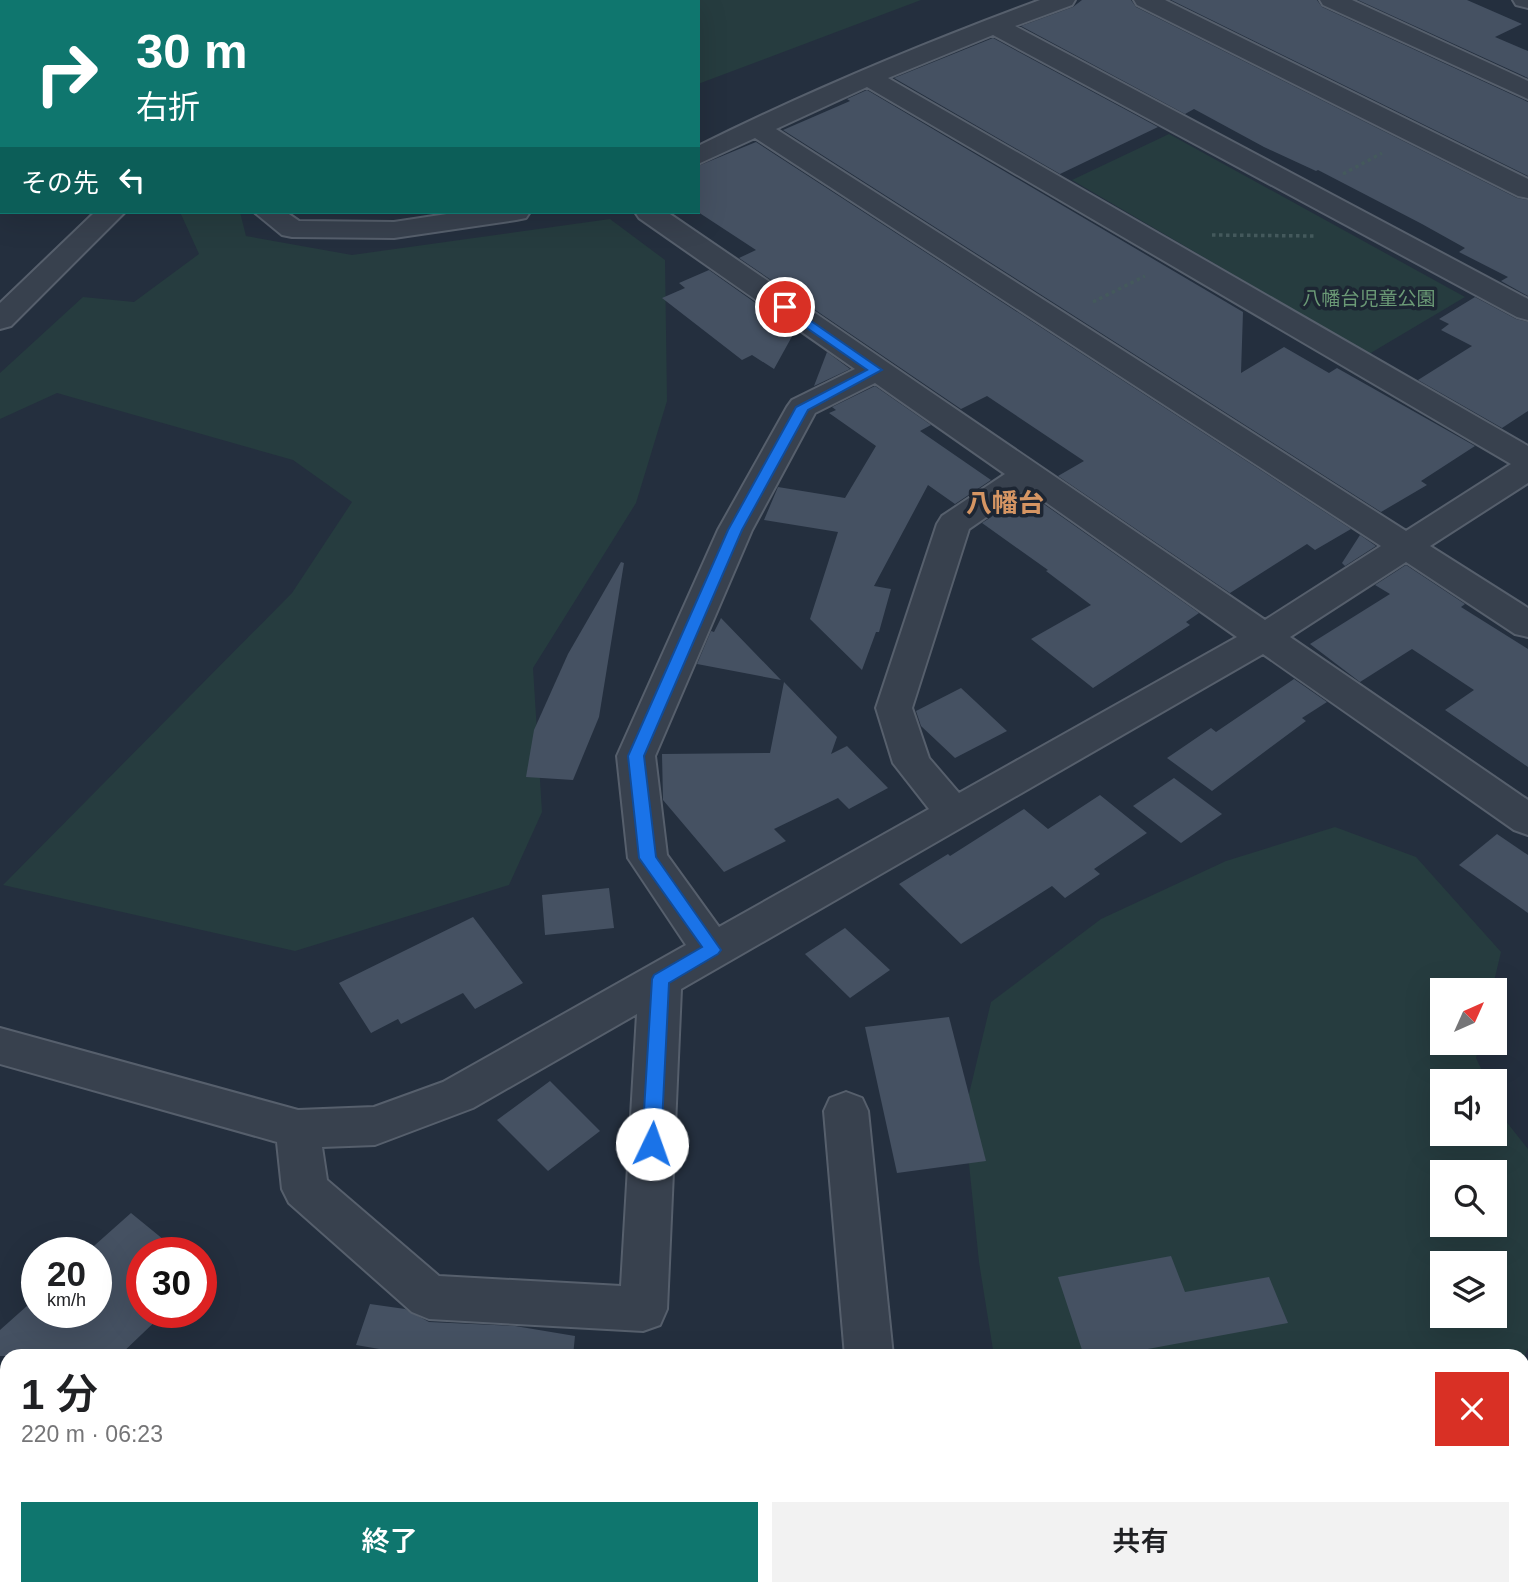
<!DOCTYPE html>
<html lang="ja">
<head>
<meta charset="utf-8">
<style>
  :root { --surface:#fff; --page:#f2f2f2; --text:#202124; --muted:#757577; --accent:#0f766e }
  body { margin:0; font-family:Arial,"Noto Sans JP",sans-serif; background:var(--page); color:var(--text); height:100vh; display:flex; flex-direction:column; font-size:26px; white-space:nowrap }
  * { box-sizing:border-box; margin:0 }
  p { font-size:23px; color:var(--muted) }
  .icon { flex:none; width:38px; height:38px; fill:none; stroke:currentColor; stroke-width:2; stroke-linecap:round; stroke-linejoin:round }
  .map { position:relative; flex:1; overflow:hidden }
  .panel { position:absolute; left:0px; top:1349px; width:1530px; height:247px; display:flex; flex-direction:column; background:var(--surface); border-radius:21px 21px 0 0; box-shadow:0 7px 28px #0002 }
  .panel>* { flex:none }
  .top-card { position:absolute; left:0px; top:0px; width:700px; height:214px; box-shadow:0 7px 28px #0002; background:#0f766e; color:#fff; overflow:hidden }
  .needle { width:46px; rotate:45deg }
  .buttons { position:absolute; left:1430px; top:978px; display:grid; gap:14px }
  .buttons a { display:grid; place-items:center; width:77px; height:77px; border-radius:0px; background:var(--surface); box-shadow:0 7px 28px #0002; font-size:35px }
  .speed { position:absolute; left:21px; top:1237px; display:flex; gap:14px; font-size:35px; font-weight:700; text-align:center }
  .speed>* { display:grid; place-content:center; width:91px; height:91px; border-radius:50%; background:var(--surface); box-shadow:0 7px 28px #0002; line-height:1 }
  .speed small { font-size:18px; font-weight:400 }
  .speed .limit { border:10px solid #d22; background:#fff; color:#111 }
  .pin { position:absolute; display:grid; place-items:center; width:60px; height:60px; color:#fff; margin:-30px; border:4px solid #fff; border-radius:50%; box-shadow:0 2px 7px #0007 }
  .me { position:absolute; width:77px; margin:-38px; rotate:3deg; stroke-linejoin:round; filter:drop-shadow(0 0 5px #0008) }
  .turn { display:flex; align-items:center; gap:24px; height:147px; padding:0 21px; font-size:32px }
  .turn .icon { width:91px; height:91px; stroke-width:2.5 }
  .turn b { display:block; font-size:49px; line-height:60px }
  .then { display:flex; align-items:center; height:66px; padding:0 21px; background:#0003; gap:14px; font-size:26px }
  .round { display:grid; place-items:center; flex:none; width:74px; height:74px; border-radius:0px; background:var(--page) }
  .head { display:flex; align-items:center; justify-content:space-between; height:119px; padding:0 21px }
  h1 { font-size:42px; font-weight:600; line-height:52px }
  .cta { display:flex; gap:14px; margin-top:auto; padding:14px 21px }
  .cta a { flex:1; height:80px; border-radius:0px; background:var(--accent); color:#fff; font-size:28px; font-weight:600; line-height:80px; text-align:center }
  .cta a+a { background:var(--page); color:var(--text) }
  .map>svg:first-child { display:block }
</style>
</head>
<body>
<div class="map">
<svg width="1528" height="1595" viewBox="0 0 1528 1595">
  <rect width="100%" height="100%" fill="#242f3e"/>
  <g fill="#263c3f" fill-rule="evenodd">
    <polygon points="0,0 921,0 698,84 698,2 2,2 2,71"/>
    <polygon points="1169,134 1465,297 1369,354 1072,180"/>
    <polygon points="180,212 240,212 246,236 352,255 610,219 665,260 667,401 636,503 533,668 542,812 509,885 295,951 3,885 292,593 352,502 293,460 57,393 0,419 0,373 83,297 134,302 199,254"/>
    <path d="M1335 827 1416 857 1501 952 1492 990H1442V1043H1479L1476 1058 1487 1081 1442 1082V1134H1494L1495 1098 1505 1120 1528 1149V1348L1523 1360 1522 1356H994L979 1262 964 1115 991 1002 1101 919 1226 861ZM1442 1172H1494V1225H1442ZM1442 1264H1494V1316H1442Z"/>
    <polygon points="1031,1589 1323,1589 1312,1595 1034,1595"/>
  </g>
  <g fill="#455162">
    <polygon points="1082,0 1131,0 1136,7 1517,198 1528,200 1528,296 1501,281 1508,277 1459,252 1465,248 1422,224 1318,170 1316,171 1264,147 1194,109 1185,114 1021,26 1073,7"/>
    <polygon points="1171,0 1317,0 1322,7 1528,102 1528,176"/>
    <polygon points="1358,0 1467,0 1522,24 1495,37 1528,51 1528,78"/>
    <polygon points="993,38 1158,127 1060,174 894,78"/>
    <polygon points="867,90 1243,312 1241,373 1284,347 1329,373 1337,368 1475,446 1421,481 1427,485 1381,512 783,130 850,101 847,99"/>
    <polygon points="756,142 1351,529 1315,550 1307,544 1230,593 1058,476 1084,461 987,396 961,409 739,258 756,250 698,212 698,166"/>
    <polygon points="709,270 795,331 774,369 752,355 742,360 662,298 685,288 679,283"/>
    <polygon points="1475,297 1516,319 1528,322 1528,411 1502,428 1418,380 1472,346 1441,330 1449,324 1439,319"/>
    <polygon points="827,352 850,369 814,386"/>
    <polygon points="875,386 931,425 920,431 991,480 955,504 928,485 874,586 891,589 879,632 876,632 862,670 810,619 838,532 764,520 778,487 845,498 876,446 829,413 836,410 832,407"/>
    <polygon points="1028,493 1199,613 1186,622 1190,625 1093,688 1031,639 1091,605 1046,571 1048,570 982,523"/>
    <polygon points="1360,535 1376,546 1345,566 1342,563"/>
    <polygon points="621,562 624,563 599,717 573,780 526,777 534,730 568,654"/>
    <polygon points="1406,565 1465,604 1461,607 1528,649 1528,767 1445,710 1474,690 1412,649 1360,682 1310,644 1390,594 1375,585"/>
    <polygon points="721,618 781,680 697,664 711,631 714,632"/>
    <polygon points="1294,679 1327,702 1302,718 1306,721 1212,791 1167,758 1211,728 1216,732"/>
    <polygon points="784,682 837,737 831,754 847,746 888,788 849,809 838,798 774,829 786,841 724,872 663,800 662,754 770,753"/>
    <polygon points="961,688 1007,731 955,758 921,726 916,711"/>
    <polygon points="1174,778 1222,814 1181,843 1133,806"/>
    <polygon points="1100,795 1147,833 1094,869 1100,874 1065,898 1052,886 961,944 899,884 948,854 950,856 1024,809 1048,829"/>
    <polygon points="1497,834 1528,855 1528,913 1459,865"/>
    <polygon points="609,888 614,928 545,935 542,895"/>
    <polygon points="473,917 523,983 475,1009 463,993 401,1024 398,1019 371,1033 339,983"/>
    <polygon points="845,928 890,970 850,998 805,954"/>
    <polygon points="949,1017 986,1161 897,1173 865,1027"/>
    <polygon points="550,1081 600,1131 548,1171 497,1120"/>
    <polygon points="131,1213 180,1253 142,1253 142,1312 165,1312 119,1356 0,1356 0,1330 37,1297 37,1312 96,1312 96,1253 86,1253"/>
    <polygon points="1171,1256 1185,1292 1269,1277 1288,1323 1110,1356 1084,1356 1058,1277"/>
    <polygon points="370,1304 405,1309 429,1322 515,1326 575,1336 573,1356 396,1356 397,1352 356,1345"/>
  </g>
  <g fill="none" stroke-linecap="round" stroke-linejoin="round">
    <defs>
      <g id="minor">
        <polygon points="220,0 244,0 219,2"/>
        <path d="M1040 0H1075L1072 5 1015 26 1528 299V320L1517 317 993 35 888 78 1528 446V483L1430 546 1528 608V637L1515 634 1406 562 1290 637 1528 800V835L1514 830 1263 654 681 989 667 1309 660 1325 643 1331 429 1319 412 1312 289 1203 282 1189 277 1142 0 1064V1028L298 1110 374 1107 443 1082 686 945 628 858 617 756 718 530 787 407 792 400 855 369 639 218 635 212H667L1265 620 1381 546 755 138 698 164V146C809 91 924 43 1040 0ZM867 87 1511 464 1406 531 776 129ZM875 383 1005 474 942 516 937 524 876 708 893 763 929 809 719 927 667 855 655 756 752 530 815 413ZM1027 489 1237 637 959 793 929 758 912 708 969 529ZM637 1014 621 1286 439 1276 327 1180 322 1147 375 1145 473 1108Z"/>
        <polygon points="1134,0 1165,0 1528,179 1528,198 1518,196 1137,5"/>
        <polygon points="1320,0 1352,0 1528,81 1528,99 1323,5"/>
        <polygon points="1513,0 1528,0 1528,8 1516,5"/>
        <polygon points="95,212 125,212 11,326 0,329 0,303"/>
        <polygon points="254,212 286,212 299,221 394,222 460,212 530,212 526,218 516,220 394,238 292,237 282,235"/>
        <polygon points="846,1092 862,1098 868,1111 893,1356 845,1356 824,1111 830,1098"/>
        <polygon points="1528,1446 1528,1503 1522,1506 1522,1449"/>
        <polygon points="1522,1568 1528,1570 1528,1595 1486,1595 1484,1589 1522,1589"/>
        <rect x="824" y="1589" width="52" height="6"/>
      </g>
    </defs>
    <use href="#minor" stroke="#565f6c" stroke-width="4"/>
    <g stroke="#44595c" stroke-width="3.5" stroke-dasharray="3.5 3.5" stroke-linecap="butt">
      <polyline points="1343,174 1382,153"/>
      <polyline points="1212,235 1315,236"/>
      <polyline points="1093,302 1145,276"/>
    </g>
    <use href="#minor" fill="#38414e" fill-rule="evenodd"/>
  </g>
  <polygon fill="#1a73e8" stroke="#114b97" stroke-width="2" points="785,303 882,370 808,410 742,530 644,756 656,857 721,950 718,954 669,983 661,1144 658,1150 652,1152 645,1150 642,1144 652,979 654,975 702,947 639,858 628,756 728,530 796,407 867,370 781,310 781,304"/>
  <g text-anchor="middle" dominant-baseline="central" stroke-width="7" stroke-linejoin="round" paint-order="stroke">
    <g font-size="19" fill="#6b9a76" stroke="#1d2633">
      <text x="1369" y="298">八幡台児童公園</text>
    </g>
    <g font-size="26" font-weight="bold" fill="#d59563" stroke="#1d2633">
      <text x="1005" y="503">八幡台</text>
    </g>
  </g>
</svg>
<div class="buttons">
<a><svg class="needle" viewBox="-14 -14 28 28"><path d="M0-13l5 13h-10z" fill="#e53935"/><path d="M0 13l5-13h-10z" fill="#757577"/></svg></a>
<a><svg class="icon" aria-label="sound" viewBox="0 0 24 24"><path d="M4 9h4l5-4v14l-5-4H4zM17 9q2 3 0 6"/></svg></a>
<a><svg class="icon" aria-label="search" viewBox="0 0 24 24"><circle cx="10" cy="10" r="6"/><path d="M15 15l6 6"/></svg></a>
<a><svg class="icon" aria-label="layers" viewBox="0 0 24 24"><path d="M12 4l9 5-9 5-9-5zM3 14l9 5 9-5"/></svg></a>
</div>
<div class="speed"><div>20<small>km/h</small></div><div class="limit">30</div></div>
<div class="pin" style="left:785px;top:307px;background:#d93025"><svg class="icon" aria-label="arrive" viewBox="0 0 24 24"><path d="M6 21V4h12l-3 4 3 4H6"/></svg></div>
<svg class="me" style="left:652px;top:1144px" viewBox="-20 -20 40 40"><circle r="19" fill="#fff"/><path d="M0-13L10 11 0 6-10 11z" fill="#1a73e8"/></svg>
<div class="top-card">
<div class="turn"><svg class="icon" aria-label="right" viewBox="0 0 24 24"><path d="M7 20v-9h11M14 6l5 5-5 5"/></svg><div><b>30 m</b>右折</div></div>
<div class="then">その先<svg class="icon" aria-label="left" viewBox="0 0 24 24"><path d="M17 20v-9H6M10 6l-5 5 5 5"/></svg></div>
</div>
<section class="panel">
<div class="head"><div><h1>1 分</h1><p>220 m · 06:23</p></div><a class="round" style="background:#d93025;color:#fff"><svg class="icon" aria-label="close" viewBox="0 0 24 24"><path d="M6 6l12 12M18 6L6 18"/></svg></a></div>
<div class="cta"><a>終了</a><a>共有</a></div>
</section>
</div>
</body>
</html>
